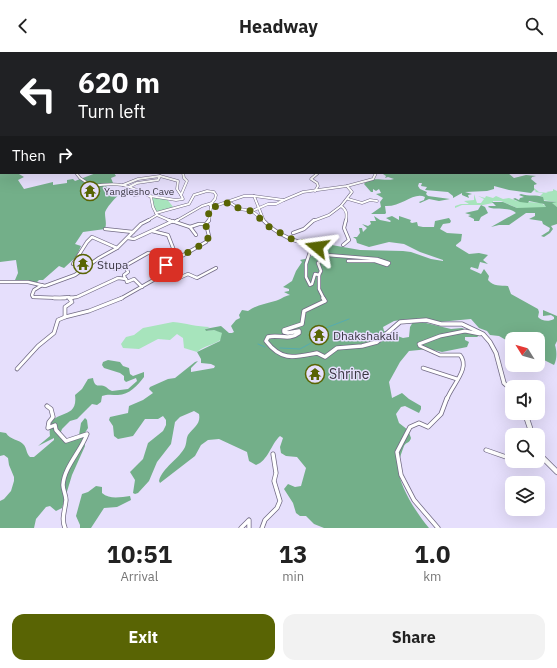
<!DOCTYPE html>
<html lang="en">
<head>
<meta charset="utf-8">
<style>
  :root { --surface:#fff; --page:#f2f2f2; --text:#222; --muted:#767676; --accent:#596404 }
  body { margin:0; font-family:"IBM Plex Sans",sans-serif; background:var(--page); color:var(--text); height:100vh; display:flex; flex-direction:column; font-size:15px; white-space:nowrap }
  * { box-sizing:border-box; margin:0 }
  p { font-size:13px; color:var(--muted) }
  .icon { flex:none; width:22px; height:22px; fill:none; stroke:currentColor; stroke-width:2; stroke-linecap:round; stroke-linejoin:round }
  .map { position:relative; height:476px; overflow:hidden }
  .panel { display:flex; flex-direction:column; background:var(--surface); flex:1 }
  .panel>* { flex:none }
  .banner { position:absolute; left:0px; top:0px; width:557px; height:122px; box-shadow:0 4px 16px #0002; background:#202124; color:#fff; overflow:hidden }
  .needle { width:26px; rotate:307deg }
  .controls { position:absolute; left:505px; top:280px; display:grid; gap:8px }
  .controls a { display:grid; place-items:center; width:40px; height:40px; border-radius:8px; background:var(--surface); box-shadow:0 4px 16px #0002; font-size:20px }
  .pin { position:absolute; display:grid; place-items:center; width:34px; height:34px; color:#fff; margin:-17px; border-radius:8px; box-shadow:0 2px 6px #0006 }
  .me { position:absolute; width:44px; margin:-22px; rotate:286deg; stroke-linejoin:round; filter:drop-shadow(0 0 3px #0008) }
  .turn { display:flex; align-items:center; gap:14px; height:84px; padding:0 12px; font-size:18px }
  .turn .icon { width:52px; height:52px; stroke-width:2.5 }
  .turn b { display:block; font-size:28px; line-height:34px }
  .then { display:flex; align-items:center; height:38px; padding:0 12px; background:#0003; gap:8px; font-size:15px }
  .eta { display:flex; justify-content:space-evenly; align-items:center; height:68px; text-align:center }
  .eta b { font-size:24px; font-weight:800; line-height:28px }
  .action { display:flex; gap:8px; margin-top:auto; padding:8px 12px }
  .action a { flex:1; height:46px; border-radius:12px; background:var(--accent); color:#fff; font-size:16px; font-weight:800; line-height:46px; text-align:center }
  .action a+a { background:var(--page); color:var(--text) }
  header { display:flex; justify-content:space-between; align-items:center; height:52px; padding:0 12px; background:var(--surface); font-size:18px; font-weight:800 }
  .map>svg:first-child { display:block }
</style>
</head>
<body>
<header><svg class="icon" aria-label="back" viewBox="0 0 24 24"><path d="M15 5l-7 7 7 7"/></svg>Headway<svg class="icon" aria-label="search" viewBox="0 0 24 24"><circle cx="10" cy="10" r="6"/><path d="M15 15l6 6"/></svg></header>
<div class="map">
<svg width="557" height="476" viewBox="0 0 557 476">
  <rect width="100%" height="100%" fill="#e6dffc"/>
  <g fill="#a7e4bc">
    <polygon points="534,136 539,140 548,141 546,140 553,139 553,137 557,139 557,155 552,152 552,150 556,150 542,148 543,145 540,144 543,141 535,140 536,139 534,138"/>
    <polygon points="474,142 477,151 481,151 484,147 478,144 485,146 486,144 493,146 496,144 503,147 509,146 517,149 541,151 546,154 545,156 517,156 501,149 493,149 493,151 483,153 462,153 455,156 455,154 461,152 469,152 464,149 474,148"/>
    <polygon points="150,144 166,146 174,156 156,161"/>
    <path d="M173 270C186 271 197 275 210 275L205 277 208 279C213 277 217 278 222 281V287C214 293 203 294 197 300L184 296 183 286 177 282 170 288 158 287 139 297 123 296 121 292 126 285 134 283 143 276Z"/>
  </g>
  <g fill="#73af89">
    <path d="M0 96 1 121 19 122 24 125 18 128 24 137 53 130V133L67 131V128L73 127 75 129 96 121H114L116 124 111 126 113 131 105 133C110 140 116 140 124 138 119 142 106 155 105 161 105 167 107 171 105 177L83 180 75 192 81 194 76 205 64 216 59 214 43 228H39L36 231 29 229 15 228 18 221 16 208 0 210Z"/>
    <path d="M387 121H508L514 126 526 123 536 124 532 125 531 127 537 132 534 133V138L531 141 509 138 494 134V137L487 139 465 140 472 142 468 143 469 146 462 143V141L453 146V144L448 140 425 138 427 135 421 134 422 131H419L418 134 420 137 427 140 426 142 428 144 450 147 439 149 429 147 420 151 419 150 424 148 425 145C414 139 402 155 385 154L386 161 385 162H371L381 155 380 150 383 146 376 142 381 141 379 137 376 139 373 137V140H371L364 132C371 123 384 130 394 127L388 125 385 126 386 124 383 122Z"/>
    <path d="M521 142C529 145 536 142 543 145L544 149 557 150 552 151 557 155V172L551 174 553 177 550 181 544 185 541 184 549 179 550 176 543 172 542 169 529 167 535 164V161H526L509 173H499L491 175 516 161C508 154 498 159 488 155L489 154H496L492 150H503L517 156 546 155 544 152 529 149 528 151 520 150 513 147 515 146 519 148 520 146 524 145 519 143Z"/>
    <polygon points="481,153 485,155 488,161 481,165 479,169 474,169 474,167 468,164 471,163 465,161 478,158"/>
    <path d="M374 164 380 168 390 170 391 169 386 166 392 164 399 168V164L411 168 410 170 412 171 417 170 418 174 423 175H434L435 169 449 166 451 169 450 171 443 172 440 177 447 181 462 182 461 189 456 193V194L469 202 479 201 488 203 483 208 488 212 480 210 478 217 471 215 470 217 481 222 484 217 489 224 488 228C494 235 500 233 508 234L511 242 538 257 539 260 538 265C541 269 549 270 554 267V265L551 263 543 264V258L557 264V289L555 293C557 299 557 308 554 313L538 305V287H512V298L506 288 499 284 490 283 487 279 479 276 471 267 439 270 427 266 401 268 394 269 383 275 384 279 403 286 409 285 410 275 413 270 426 271 451 277 462 276 480 283 477 285H465V288L469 290 467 295 442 300 429 297 409 299 400 310 389 330 392 346 402 341 409 347 421 354V357L419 361 405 354 401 355 396 362 399 371 408 378 411 386C410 391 406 390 404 394 402 399 400 405 399 409 394 428 417 462 429 476H324L314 472 306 464H300L296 461 293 451 284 437 288 432 295 435 301 434 306 416 297 405 286 404 281 401 280 395 283 386 280 384C271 392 268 409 256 413L249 409 247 400 219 387 208 388 201 393 195 404 160 431 159 429C162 416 180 406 185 395 187 390 186 387 188 383 194 375 201 372 199 362L194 359 180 365 175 370 171 392 157 410 149 429 138 441 135 442 133 441 135 428 130 420 143 407 148 391 163 379 166 373V368L163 364 158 367H145L133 384 118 387 114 384 113 374 109 368 110 365 128 361 129 354 143 348 153 341 149 337 150 335 168 327 175 326 195 310 198 309 191 316V320L214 316 215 314 211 312 201 311V307L197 300 220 289 222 281 214 278 206 279 205 277 221 274 229 281H232L234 280 231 274 236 268 240 266 239 263 242 258 248 259C256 253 265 252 275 249 280 248 284 244 290 243L284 240 289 239V237L283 235 292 229 296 219 302 210 300 208 309 206 314 202 313 198 326 192 360 198 403 199 411 200 431 207 443 209V208L420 200 404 192 389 190 369 195 357 191 356 187 353 185H357L360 181 359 176H362L363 180 367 176 362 172 368 174 371 172 370 169H376Z"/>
    <path d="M108 308 120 310 123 314 129 316 130 322 133 324 144 320V325C138 333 129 343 118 343 113 343 107 342 102 344L101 350 97 353 92 352 77 367 70 369 62 377 59 385 69 389 79 383 81 371 85 366 87 368 88 376 83 384 85 394 72 423 62 456 56 459 50 454 46 455 36 467 34 476H0V449L4 447 11 439 14 429V425L9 413 8 406 4 403 0 404V380L6 381C10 388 19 387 24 393 27 397 26 401 30 405H34L54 388V386L38 394 50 384C46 353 79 372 75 343L82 337 88 327 93 326C95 338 100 331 106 335 108 337 110 338 112 339L128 337 137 329 136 326 126 330 124 328V324L120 321 104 316 102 313 103 310Z"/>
    <path d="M96 434 102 435V441C110 448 121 445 130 444L131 448 117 455 104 456 91 476H80V473L76 464 82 442 88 440Z"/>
  </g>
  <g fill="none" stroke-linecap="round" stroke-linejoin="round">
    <g stroke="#55acb0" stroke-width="1">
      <polyline points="258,292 265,295"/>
      <polyline points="280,296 300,297 311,291 316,282 323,277 349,267"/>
    </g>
    <defs>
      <g id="minor-far3">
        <polyline points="160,124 178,129 177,137 181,143"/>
        <polyline points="123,133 138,127 160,124 158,128 137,131 129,135"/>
        <polyline points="315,139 318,134 317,131 311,127 318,121"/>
        <polyline points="134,143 146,142"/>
        <polyline points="150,144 176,148 183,147 181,143 187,129 184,126 183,121"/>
        <polyline points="254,144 284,148 303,140 347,134 373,127 376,121"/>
        <polyline points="348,147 362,151 370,148 377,149"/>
        <polyline points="229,150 240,157 252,159 262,167"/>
        <polyline points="252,159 268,152 276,152 284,148"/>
        <polyline points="157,163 171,169"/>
        <polyline points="176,169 202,154 212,151"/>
        <polyline points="209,169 211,155"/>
        <polyline points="313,169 329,163 341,154"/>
        <path d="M346 169C347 162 347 158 341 154L352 140 347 134"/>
      </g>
      <g id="minor-far2">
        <polyline points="168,168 174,170 178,168"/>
        <polyline points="175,170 190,175 199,172 206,172"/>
        <polyline points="190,175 196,183"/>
        <polyline points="105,177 133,180"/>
        <polyline points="152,179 168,183 175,201 168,207 167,212"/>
        <polyline points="293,181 304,177 314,168"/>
        <polyline points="128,186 134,187 173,169"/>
        <polyline points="343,193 349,188 344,176 346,168"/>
        <polyline points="73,212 87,190 92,185 117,196"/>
        <polyline points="125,214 148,201 152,201"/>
        <polyline points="113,216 116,217 125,214 128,220 124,223 125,227"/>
        <polyline points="319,223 321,219 318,211 327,203 377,207 389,211 387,213 375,209 348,209"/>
        <polyline points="157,226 165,228 174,224 179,226 188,222 197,226 216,216"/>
        <polyline points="42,233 34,238 32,243 33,245 60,246 69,245 70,247"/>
        <polyline points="70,246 77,245 118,226 126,227 127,230 134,227 142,235"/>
        <polyline points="120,247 157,226 154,225 161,216 206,190 209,184 206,172 209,168"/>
      </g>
      <g id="minor-far1">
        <polyline points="54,246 65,246"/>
        <polyline points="69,246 72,250 65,255 65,265 89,259 122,246"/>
        <polyline points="70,246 72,246"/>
        <polyline points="423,316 457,327"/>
        <polyline points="17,317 38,294 54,281 58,268 65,265"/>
        <path d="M447 347C452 333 471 316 460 303H440L420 294 419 292 440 284 465 279 480 282"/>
      </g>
      <g id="minor">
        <path d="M47 354 51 357 53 365 49 370 48 376 55 373 56 378 66 389 87 382C81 399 64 415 63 433 63 438 66 443 66 448 65 459 61 466 65 476"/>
        <polyline points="486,398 512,407"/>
        <polyline points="519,409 536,413 539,412 538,408"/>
        <polyline points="241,476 249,468 249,476"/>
        <polyline points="262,476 265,468 277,456 280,449 274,429 276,421 273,402"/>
        <polyline points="438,476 414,448 401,423 397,400 410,375 419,371 428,375 441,362 447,346"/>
      </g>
      <g id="major-far3">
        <path d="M76 121 80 126 92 134C119 130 127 132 151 145L153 155 157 163 147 169"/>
        <polyline points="156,161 189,152 194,143 207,139 214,140 216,143 215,147 210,153 212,155 244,144 254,144 264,169"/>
      </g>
      <g id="major-far2">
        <path d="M263 168C275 181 300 195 319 191"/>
        <polyline points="319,191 310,200 306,212 306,225 310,233 312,232 315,222 319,223 319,237 324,247"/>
        <polyline points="0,230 28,230 45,234 75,223 99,206 117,196 141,172 149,168"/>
      </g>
      <path id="major-far1" d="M323 246 325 249 304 259 302 272 284 278V280L288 281 299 279V281C289 289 279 282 268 285L266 289C282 310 295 305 317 301L325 305 337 296 362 294 377 290 400 270 426 268 441 272H462L483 282 490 290 496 301 504 331 512 338"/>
      <g id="major">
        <polyline points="525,361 530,376 528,383"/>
        <polyline points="538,401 557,420"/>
      </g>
    </defs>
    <use href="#minor-far3" stroke="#726b85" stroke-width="3"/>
    <use href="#minor-far2" stroke="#726b85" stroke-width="4"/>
    <use href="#minor-far1" stroke="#726b85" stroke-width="4.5"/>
    <use href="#minor" stroke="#726b85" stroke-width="5"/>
    <use href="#major-far3" stroke="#726b85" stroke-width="3"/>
    <use href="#major-far2" stroke="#726b85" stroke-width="4"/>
    <use href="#major-far1" stroke="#726b85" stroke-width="5"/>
    <use href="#major" stroke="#726b85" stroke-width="6"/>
    <use href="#minor-far3" stroke="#fff" stroke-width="2"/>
    <use href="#minor-far2" stroke="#fff" stroke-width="2.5"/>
    <use href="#minor-far1" stroke="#fff" stroke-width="3"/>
    <use href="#minor" stroke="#fff" stroke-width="3.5"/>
    <use href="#major-far3" stroke="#fff" stroke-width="2"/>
    <use href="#major-far2" stroke="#fff" stroke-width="2.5"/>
    <use href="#major-far1" stroke="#fff" stroke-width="3.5"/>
    <use href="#major" stroke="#fff" stroke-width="4.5"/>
  </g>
  <linearGradient id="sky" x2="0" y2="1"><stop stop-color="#6db1d2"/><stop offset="0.47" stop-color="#f4f1fe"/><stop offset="1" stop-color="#f4f1fe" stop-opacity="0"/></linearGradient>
  <rect width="557" height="127" fill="url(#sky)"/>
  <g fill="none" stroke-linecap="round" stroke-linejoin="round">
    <path stroke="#596404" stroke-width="7" stroke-dasharray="0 12.6" d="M166 213 206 190 209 184 206 176C206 174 210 156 210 155L221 154 229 150 240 157 252 159 268 174 295 189 315 193 319 191 317 195"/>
  </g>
  <defs>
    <symbol id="temple-ring" viewBox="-11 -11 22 22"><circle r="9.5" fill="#e6dffc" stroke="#596404" stroke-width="1.5"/><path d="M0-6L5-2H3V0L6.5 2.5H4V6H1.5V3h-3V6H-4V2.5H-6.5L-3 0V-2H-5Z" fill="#596404"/></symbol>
  </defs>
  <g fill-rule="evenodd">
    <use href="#temple-ring" x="79" y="128" width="22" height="22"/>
    <use href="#temple-ring" x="72" y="201" width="22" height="22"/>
    <use href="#temple-ring" x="308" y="272" width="22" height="22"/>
    <use href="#temple-ring" x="304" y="311" width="22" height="22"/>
  </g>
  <g text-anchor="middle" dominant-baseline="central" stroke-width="3" stroke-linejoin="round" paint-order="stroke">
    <g font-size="10" fill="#3c3944" stroke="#e6dffc" text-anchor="start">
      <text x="104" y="139">Yanglesho Cave</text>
    </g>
    <g font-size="12" fill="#3c3944" stroke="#e6dffc" text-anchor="start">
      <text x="97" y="212">Stupa</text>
      <text x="333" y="283">Dhakshakali</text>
    </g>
    <g font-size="14" fill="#3c3944" stroke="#e6dffc" text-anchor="start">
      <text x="329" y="322">Shrine</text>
    </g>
  </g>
</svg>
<div class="controls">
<a><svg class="needle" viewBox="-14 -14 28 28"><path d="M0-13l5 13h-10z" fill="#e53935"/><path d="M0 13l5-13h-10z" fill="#767676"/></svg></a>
<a><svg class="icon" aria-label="sound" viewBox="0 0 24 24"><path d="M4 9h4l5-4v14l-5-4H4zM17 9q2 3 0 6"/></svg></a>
<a><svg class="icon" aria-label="search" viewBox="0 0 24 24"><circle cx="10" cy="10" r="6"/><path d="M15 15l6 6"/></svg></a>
<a><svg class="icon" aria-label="layers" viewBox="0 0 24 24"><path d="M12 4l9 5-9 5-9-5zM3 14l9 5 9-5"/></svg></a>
</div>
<div class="pin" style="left:166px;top:213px;background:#d93025"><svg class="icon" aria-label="arrive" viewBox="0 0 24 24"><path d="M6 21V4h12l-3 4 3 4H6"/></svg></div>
<svg class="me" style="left:317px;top:195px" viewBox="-20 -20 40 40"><path d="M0-17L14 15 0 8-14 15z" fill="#596404" stroke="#fff" stroke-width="4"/></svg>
<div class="banner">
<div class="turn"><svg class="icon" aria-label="left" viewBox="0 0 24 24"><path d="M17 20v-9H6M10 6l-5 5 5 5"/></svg><div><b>620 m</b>Turn left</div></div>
<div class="then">Then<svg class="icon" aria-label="right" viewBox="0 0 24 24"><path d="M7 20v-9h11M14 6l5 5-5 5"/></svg></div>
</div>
</div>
<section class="panel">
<div class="eta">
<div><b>10:51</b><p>Arrival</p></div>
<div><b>13</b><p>min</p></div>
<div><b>1.0</b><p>km</p></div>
</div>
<div class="action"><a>Exit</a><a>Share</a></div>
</section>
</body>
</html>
